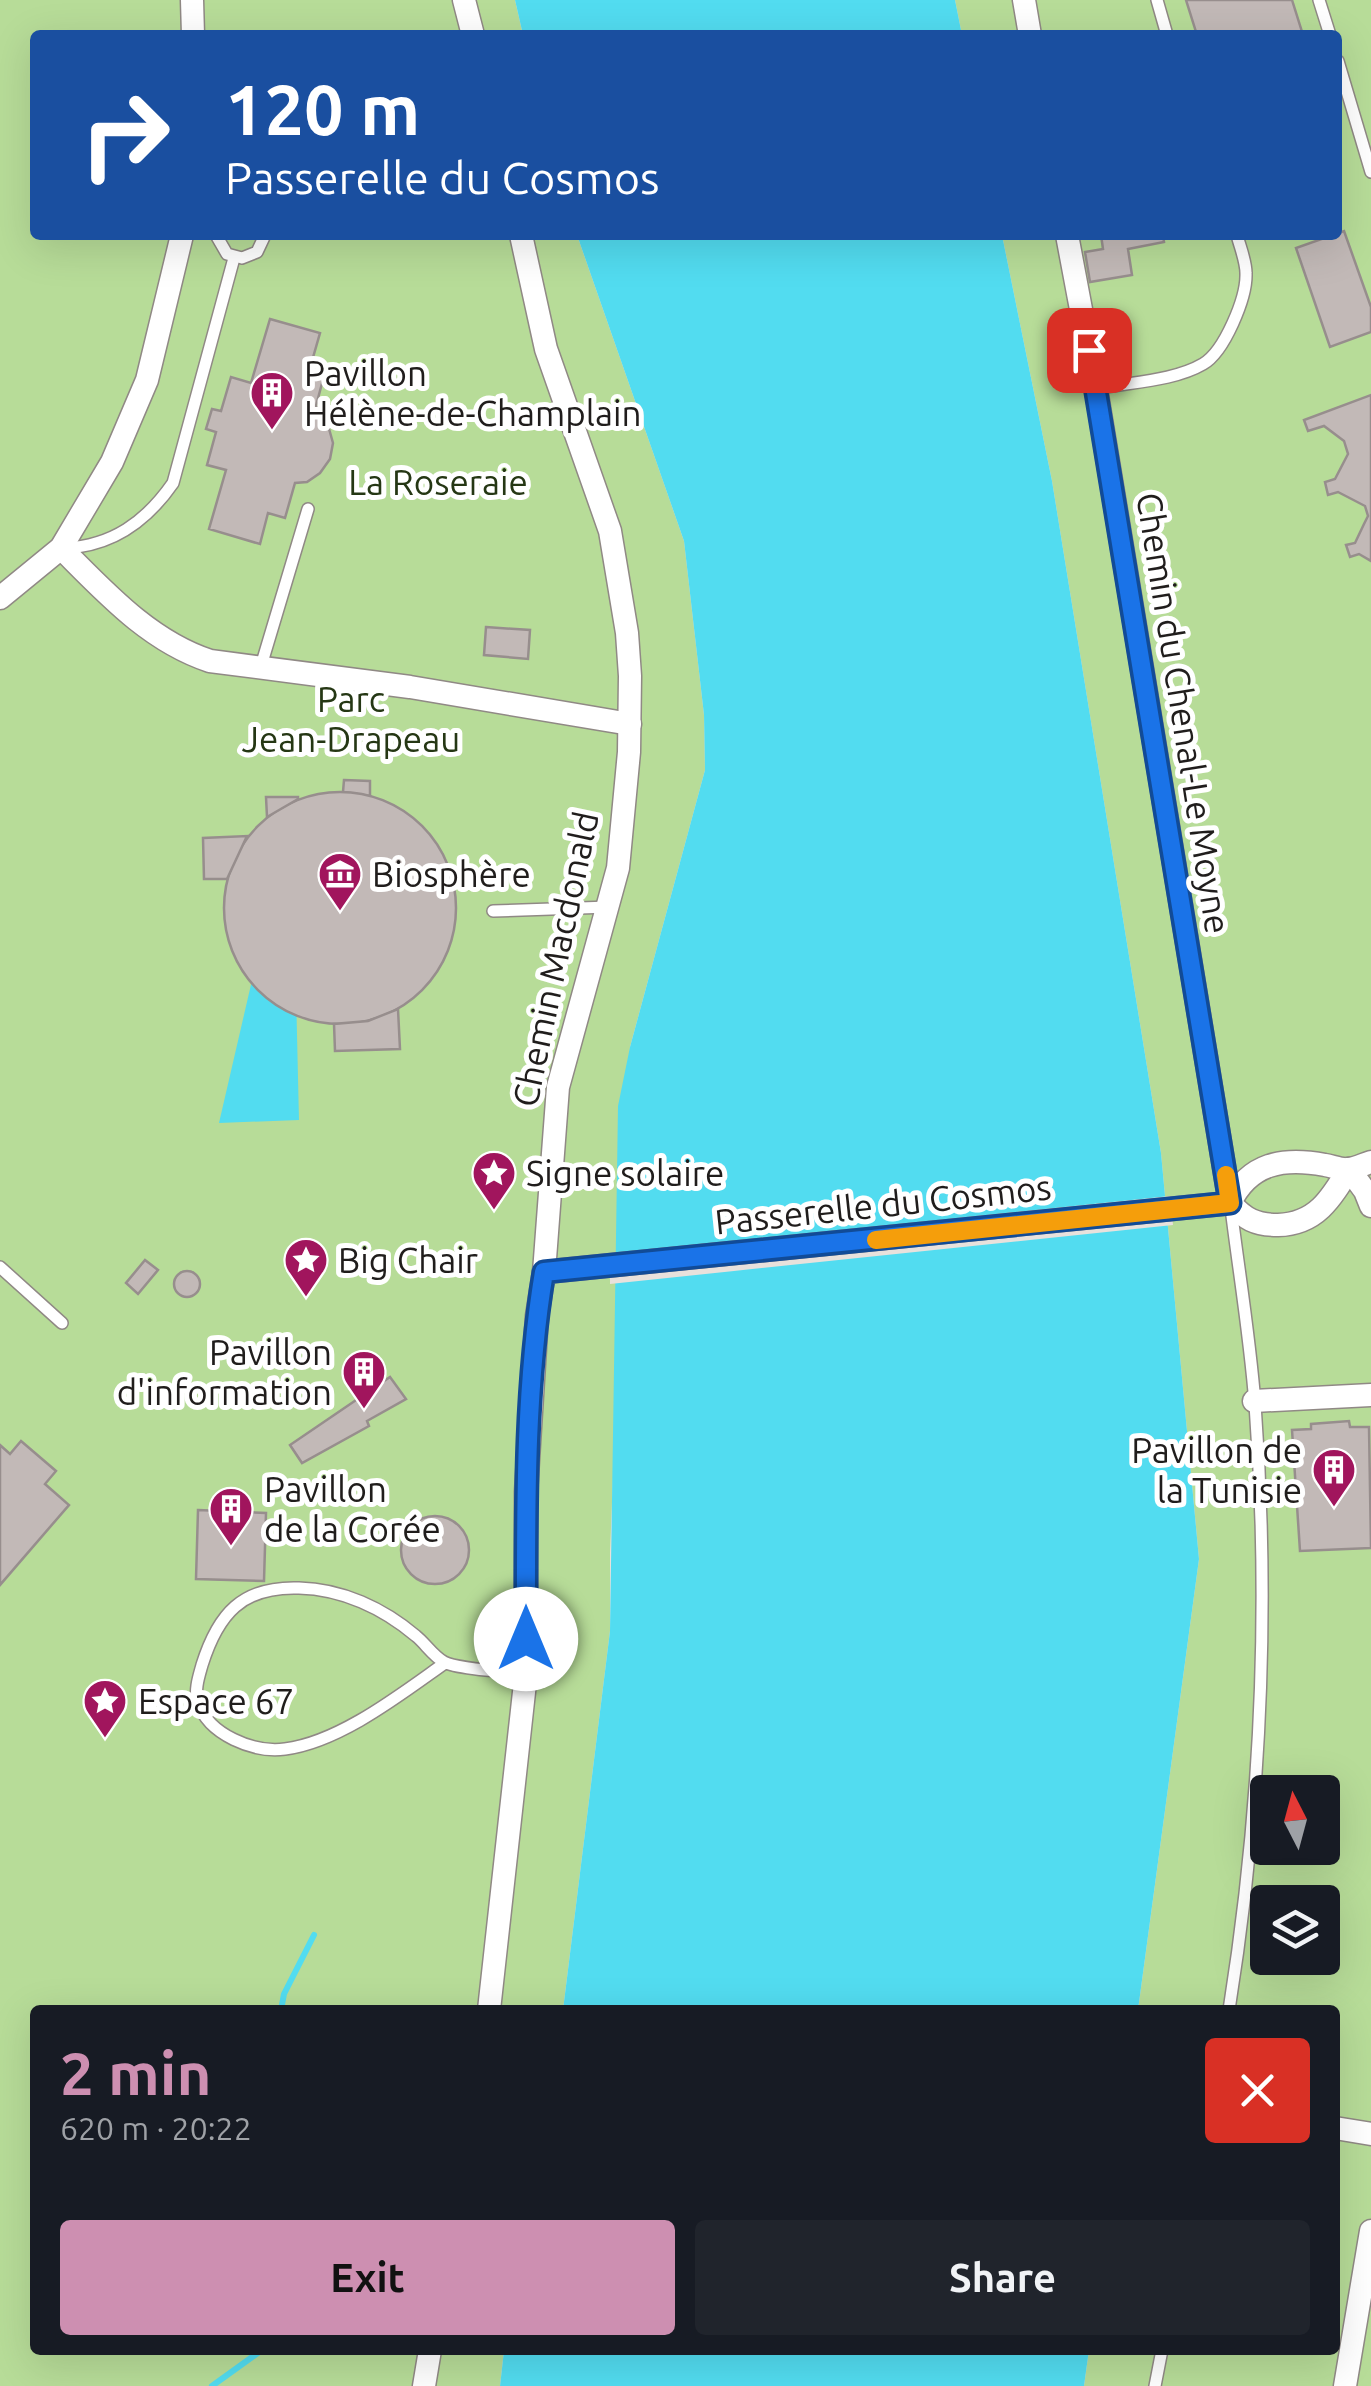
<!DOCTYPE html>
<html lang="en">
<head>
<meta charset="utf-8">
<style>
  :root { --surface:#171b24; --page:#20242c; --text:#f1f3f6; --muted:#9ea1a6; --accent:#cd8fb1 }
  body { margin:0; font-family:Ubuntu,sans-serif; background:var(--page); color:var(--text); height:100vh; display:flex; flex-direction:column; font-size:38px; white-space:nowrap }
  * { box-sizing:border-box; margin:0 }
  p { font-size:32px; color:var(--muted) }
  .icon { flex:none; width:55px; height:55px; fill:none; stroke:currentColor; stroke-width:2; stroke-linecap:round; stroke-linejoin:round }
  .map { position:relative; flex:1; overflow:hidden }
  .sheet { position:absolute; left:30px; top:2005px; width:1310px; height:350px; display:flex; flex-direction:column; background:var(--surface); border-radius:10px; box-shadow:0 10px 40px #0002 }
  .sheet>* { flex:none }
  .hud { position:absolute; left:30px; top:30px; width:1312px; height:210px; border-radius:10px; box-shadow:0 10px 40px #0002; background:#1a4fa0; color:#fff; overflow:hidden }
  .needle { width:65px; rotate:354deg }
  .buttons { position:absolute; left:1250px; top:1775px; display:grid; gap:20px }
  .buttons a { display:grid; place-items:center; width:90px; height:90px; border-radius:10px; background:var(--surface); box-shadow:0 10px 40px #0002; font-size:50px }
  .pin { position:absolute; display:grid; place-items:center; width:85px; height:85px; color:#fff; margin:-42px; border-radius:20px; box-shadow:0 5px 15px #0006 }
  .me { position:absolute; width:110px; margin:-55px; rotate:0deg; stroke-linejoin:round; filter:drop-shadow(0 0 8px #0008) }
  .turn { display:flex; align-items:center; gap:35px; height:210px; padding:0 30px; font-size:45px }
  .turn .icon { width:130px; height:130px; stroke-width:2.5 }
  .turn b { display:block; font-size:70px; line-height:85px }
  .round { display:grid; place-items:center; flex:none; width:105px; height:105px; border-radius:10px; background:var(--page) }
  .head { display:flex; align-items:center; justify-content:space-between; height:170px; padding:0 30px }
  h1 { font-size:60px; font-weight:700; line-height:75px; color:var(--accent) }
  .button { display:flex; gap:20px; margin-top:auto; padding:20px 30px }
  .button a { flex:1; height:115px; border-radius:10px; background:var(--accent); color:#111; font-size:40px; font-weight:700; line-height:115px; text-align:center }
  .button a+a { background:var(--page); color:var(--text) }
  .map>svg:first-child { display:block }
</style>
</head>
<body>
<div class="map">
<svg width="1371" height="2386" viewBox="0 0 1371 2386">
  <rect width="100%" height="100%" fill="#e8e1dc"/>
  <g fill="#b7dc98" fill-rule="evenodd">
    <polygon points="0,0 515,0 523,35 35,35 35,235 577,235 684,541 704,715 705,770 630,1047 610,1553 610,1631 563,2010 35,2010 35,2350 504,2350 500,2386 0,2386"/>
    <path d="M955 0H1371V2386H1084L1089 2350H1335V2010H1138L1199 1559 1161 1153 1052 481 1002 235H1338V35H962ZM1268 1792H1322V1848H1268ZM1268 1902H1322V1958H1268Z"/>
  </g>
  <g fill="#52dcf0">
    <polygon points="515,0 955,0 962,35 523,35"/>
    <polygon points="577,235 1002,235 1052,481 1161,1153 1199,1559 1138,2010 563,2010 610,1631 618,1106 630,1047 705,770 704,715 684,541"/>
    <polygon points="295,949 299,1120 219,1123 259,950"/>
    <polygon points="504,2350 1089,2350 1084,2386 500,2386"/>
  </g>
  <polygon fill="#e8e1dc" points="1170,1196 1173,1225 610,1284 610,1254"/>
  <g fill="none" stroke-linecap="round" stroke-linejoin="round">
    <g stroke="#52dcf0" stroke-width="6">
      <polyline points="281,2010 284,1994 314,1935"/>
      <polyline points="212,2386 262,2350"/>
    </g>
  </g>
  <g fill="#c2b9b7" stroke="#978e8d" stroke-width="2.5">
    <polygon points="1186,0 1292,0 1303,35 1197,35"/>
    <polygon points="1344,231 1371,307 1371,332 1330,347 1296,248"/>
    <polygon points="1101,235 1163,235 1164,242 1128,249 1132,275 1090,282 1085,252 1103,249"/>
    <polygon points="270,319 320,333 310,368 325,372 316,406 326,418 333,443 330,459 320,473 307,482 295,483 285,518 268,513 260,544 209,529 226,470 207,465 216,432 206,429 212,409 221,411 231,377 251,383"/>
    <polygon points="1371,395 1371,561 1359,554 1350,557 1346,545 1355,543 1364,524 1368,516 1365,506 1338,492 1328,495 1325,482 1335,479 1348,454 1344,441 1324,426 1308,431 1304,420"/>
    <polygon points="486,627 530,630 528,659 484,655"/>
    <polygon points="344,780 370,781 370,796 343,792"/>
    <circle cx="340" cy="908" r="116"/>
    <polygon points="266,797 298,797 298,799 267,817"/>
    <polygon points="247,836 227,879 204,879 203,838"/>
    <polygon points="398,1009 400,1049 335,1051 334,1024 368,1021"/>
    <polygon points="145,1260 158,1270 138,1294 126,1283"/>
    <circle cx="187" cy="1284" r="13"/>
    <polygon points="390,1377 406,1399 367,1421 369,1426 302,1463 290,1445"/>
    <polygon points="1349,1421 1350,1427 1369,1427 1371,1548 1300,1551 1292,1430 1311,1429 1311,1424"/>
    <polygon points="21,1441 56,1471 45,1484 69,1505 0,1585 0,1445 10,1454"/>
    <polygon points="198,1510 266,1513 264,1581 196,1579"/>
    <circle cx="435" cy="1550" r="34"/>
  </g>
  <g fill="none" stroke-linecap="round" stroke-linejoin="round">
    <defs>
      <g id="lane">
        <polyline points="1157,0 1167,35"/>
        <polyline points="1319,0 1330,35"/>
        <polyline points="1338,61 1371,172"/>
        <polyline points="216,235 227,254 242,258 257,252 265,235"/>
        <path d="M1096 389C1130 382 1174 381 1203 364 1224 352 1247 298 1246 273 1246 261 1240 247 1237 235"/>
        <path d="M65 548C112 546 146 522 173 483L234 258"/>
        <polyline points="261,666 308,509"/>
        <polyline points="493,911 609,907"/>
        <polyline points="0,1267 62,1323"/>
        <path d="M445 1663C401 1694 340 1742 285 1749 254 1753 208 1735 198 1702 194 1690 199 1676 202 1665 218 1614 242 1586 299 1588 342 1589 383 1608 416 1636 425 1643 433 1656 444 1662 457 1669 508 1672 526 1674"/>
        <path d="M1229 2010C1261 1810 1270 1606 1255 1404 1250 1338 1239 1273 1231 1208"/>
        <polyline points="1155,2386 1162,2350"/>
      </g>
      <g id="street">
        <polyline points="192,0 193,35"/>
        <polyline points="464,0 473,35"/>
        <polyline points="1024,0 1030,35"/>
        <polyline points="1067,235 1096,389 1230,1203"/>
        <path d="M61 548C105 592 149 641 210 661L410 687 630 724"/>
        <polyline points="0,598 61,548 112,462 147,380 182,235"/>
        <polyline points="1349,1169 1365,1191 1371,1206"/>
        <path d="M1230 1203C1249 1163 1283 1157 1325 1165 1332 1166 1341 1170 1348 1169 1355 1169 1364 1164 1371 1162"/>
        <path d="M1230 1203C1245 1219 1255 1225 1278 1225 1316 1224 1331 1199 1349 1169"/>
        <polyline points="544,1272 1230,1203"/>
        <polyline points="1254,1401 1371,1395"/>
        <polyline points="489,2010 526,1674 526,1492 537,1316 544,1272 558,1087 618,868 629,752 630,676 627,633 610,531 546,349 521,235"/>
        <polyline points="1335,2128 1371,2134"/>
        <polyline points="424,2386 430,2350"/>
        <polyline points="1345,2386 1371,2231"/>
      </g>
    </defs>
    <use href="#lane" stroke="#908985" stroke-width="14"/>
    <use href="#street" stroke="#908985" stroke-width="25"/>
    <use href="#lane" stroke="#fff" stroke-width="11"/>
    <use href="#street" stroke="#fff" stroke-width="22"/>
  </g>
  <g fill="none" stroke-linecap="round" stroke-linejoin="round">
    <defs>
      <path id="route" d="M526 1639C526 1517 524 1392 544 1272L1230 1203 1089 350"/>
    </defs>
    <use href="#route" stroke="#114b97" stroke-width="25"/>
    <use href="#route" stroke="#1a73e8" stroke-width="18"/>
    <polyline stroke="#f59e0b" stroke-width="18" points="876,1240 1230,1203 1226,1175"/>
  </g>
  <defs>
    <symbol id="building-pin" viewBox="-11 -11 22 30"><path d="M0 17L-7.5 6A9.5 9.5 0 1 1 7.5 6Z" fill="#a1155d" stroke="#fff"/><path d="M-4-6H4V6H1V3H-1V6H-4ZM-2.5-4.3h1.7v1.8h-1.7ZM.8-4.3h1.7v1.8H.8ZM-2.5-1h1.7V.8h-1.7ZM.8-1h1.7V.8H.8Z" fill="#fff"/></symbol>
    <symbol id="museum-pin" viewBox="-11 -11 22 30"><path d="M0 17L-7.5 6A9.5 9.5 0 1 1 7.5 6Z" fill="#a1155d" stroke="#fff"/><path d="M0-6L6-3V-2H-6V-3ZM-5-1h2V3h-2ZM-1-1h2V3h-2ZM3-1h2V3H3ZM-6 4H6V6H-6Z" fill="#fff"/></symbol>
    <symbol id="sight-pin" viewBox="-11 -11 22 30"><path d="M0 17L-7.5 6A9.5 9.5 0 1 1 7.5 6Z" fill="#a1155d" stroke="#fff"/><path d="M0-6L1.8-2.2L6-1.7L2.9 1.2L3.7 5.4L0 3.3L-3.7 5.4L-2.9 1.2L-6-1.7L-1.8-2.2Z" fill="#fff"/></symbol>
  </defs>
  <g fill-rule="evenodd">
    <use href="#building-pin" x="247" y="368" width="50" height="68"/>
    <use href="#museum-pin" x="315" y="849" width="50" height="68"/>
    <use href="#sight-pin" x="469" y="1148" width="50" height="68"/>
    <use href="#sight-pin" x="281" y="1235" width="50" height="68"/>
    <use href="#building-pin" x="339" y="1347" width="50" height="68"/>
    <use href="#building-pin" x="1309" y="1445" width="50" height="68"/>
    <use href="#building-pin" x="206" y="1484" width="50" height="68"/>
    <use href="#sight-pin" x="80" y="1676" width="50" height="68"/>
  </g>
  <g text-anchor="middle" dominant-baseline="central" stroke-width="10" stroke-linejoin="round" paint-order="stroke">
    <g font-size="35" fill="#201d1c" stroke="#fff" text-anchor="start">
      <text x="304" y="373">Pavillon<tspan x="304" dy="40">Hélène-de-Champlain</tspan></text>
      <text x="372" y="874">Biosphère</text>
      <text x="526" y="1173">Signe solaire</text>
      <text x="338" y="1260">Big Chair</text>
      <text x="332" y="1352" text-anchor="end">Pavillon<tspan x="332" dy="40">d'information</tspan></text>
      <text x="1302" y="1450" text-anchor="end">Pavillon de<tspan x="1302" dy="40">la Tunisie</tspan></text>
      <text x="264" y="1489">Pavillon<tspan x="264" dy="40">de la Corée</tspan></text>
      <text x="138" y="1701">Espace 67</text>
    </g>
    <g font-size="35" fill="#253714" stroke="#fff">
      <text x="438" y="482">La Roseraie</text>
      <text x="351" y="699">Parc<tspan x="351" dy="40">Jean-Drapeau</tspan></text>
    </g>
    <g font-size="35" fill="#201d1c" stroke="#fff">
      <text transform="translate(1184 713) rotate(81)">Chemin du Chenal-Le Moyne</text>
      <text transform="translate(555 959) rotate(-78)">Chemin Macdonald</text>
      <text transform="translate(883 1204) rotate(-6)">Passerelle du Cosmos</text>
    </g>
  </g>
</svg>
<div class="buttons">
<a><svg class="needle" viewBox="-14 -14 28 28"><path d="M0-13l5 13h-10z" fill="#e53935"/><path d="M0 13l5-13h-10z" fill="#9ea1a6"/></svg></a>
<a><svg class="icon" aria-label="layers" viewBox="0 0 24 24"><path d="M12 4l9 5-9 5-9-5zM3 14l9 5 9-5"/></svg></a>
</div>
<div class="pin" style="left:1089px;top:350px;background:#d93025"><svg class="icon" aria-label="arrive" viewBox="0 0 24 24"><path d="M6 21V4h12l-3 4 3 4H6"/></svg></div>
<svg class="me" style="left:526px;top:1639px" viewBox="-20 -20 40 40"><circle r="19" fill="#fff"/><path d="M0-13L10 11 0 6-10 11z" fill="#1a73e8"/></svg>
<div class="hud">
<div class="turn"><svg class="icon" aria-label="right" viewBox="0 0 24 24"><path d="M7 20v-9h11M14 6l5 5-5 5"/></svg><div><b>120 m</b>Passerelle du Cosmos</div></div>
</div>
<section class="sheet">
<div class="head"><div><h1>2 min</h1><p>620 m · 20:22</p></div><a class="round" style="background:#d93025;color:#fff"><svg class="icon" aria-label="close" viewBox="0 0 24 24"><path d="M6 6l12 12M18 6L6 18"/></svg></a></div>
<div class="button"><a>Exit</a><a>Share</a></div>
</section>
</div>
</body>
</html>
